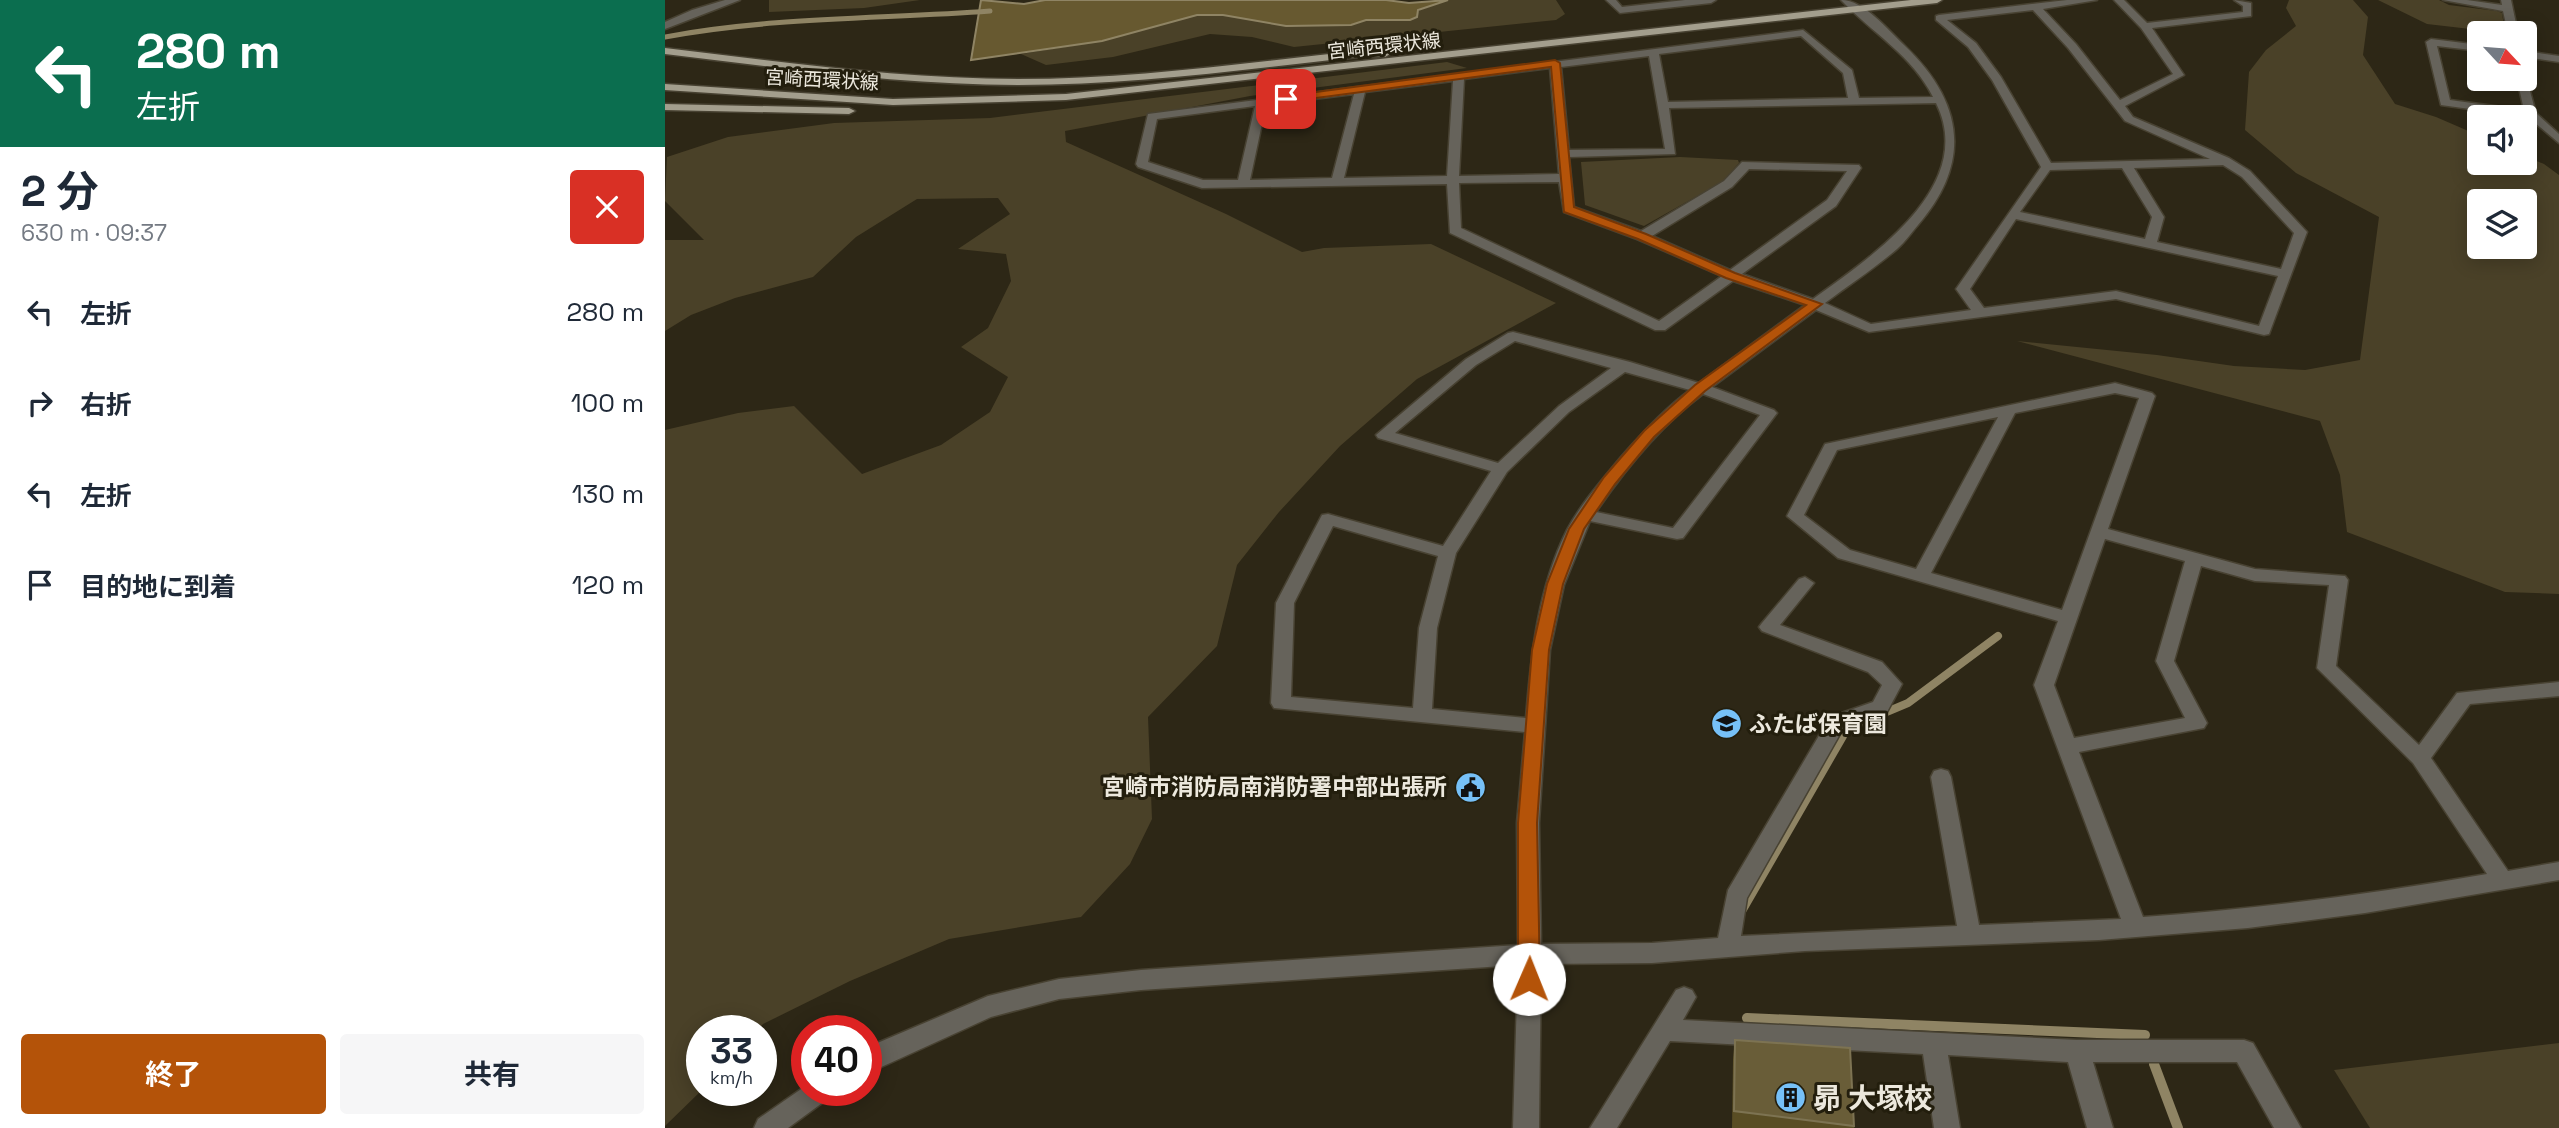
<!DOCTYPE html>
<html lang="ja">
<head>
<meta charset="utf-8">
<style>
  :root { --surface:#fff; --page:#f6f6f7; --text:#1f2937; --muted:#747a83; --accent:#b45309 }
  body { margin:0; font-family:"Space Grotesk","Noto Sans JP",sans-serif; background:var(--page); color:var(--text); height:100vh; display:flex; flex-direction:column; font-size:26px; white-space:nowrap }
  * { box-sizing:border-box; margin:0 }
  p { font-size:23px; color:var(--muted) }
  .icon { flex:none; width:38px; height:38px; fill:none; stroke:currentColor; stroke-width:2; stroke-linecap:round; stroke-linejoin:round }
  .map { position:relative; flex:1; overflow:hidden }
  .side { display:flex; flex-direction:column; background:var(--surface); width:665px }
  .side>* { flex:none }
  .top-card { background:#0b6e4f; color:#fff; overflow:hidden }
  .needle { width:46px; rotate:116deg }
  .fabs { position:absolute; left:1802px; top:21px; display:grid; gap:14px }
  .fabs a { display:grid; place-items:center; width:70px; height:70px; border-radius:7px; background:var(--surface); box-shadow:0 4px 18px #0003; font-size:35px }
  .speed { position:absolute; left:21px; top:1015px; display:flex; gap:14px; font-size:35px; font-weight:700; text-align:center }
  .speed>* { display:grid; place-content:center; width:91px; height:91px; border-radius:50%; background:var(--surface); box-shadow:0 4px 18px #0003; line-height:1 }
  .speed small { font-size:18px; font-weight:400 }
  .speed .limit { border:10px solid #d22; background:#fff; color:#111 }
  .pin { position:absolute; display:grid; place-items:center; width:60px; height:60px; color:#fff; margin:-30px; border-radius:14px; box-shadow:0 4px 10px #0006 }
  .me { position:absolute; width:77px; margin:-38px; rotate:1deg; stroke-linejoin:round; filter:drop-shadow(0 0 5px #0008) }
  .turn { display:flex; align-items:center; gap:24px; height:147px; padding:0 21px; font-size:32px }
  .turn .icon { width:91px; height:91px; stroke-width:2.5 }
  .turn b { display:block; font-size:49px; line-height:60px }
  .round { display:grid; place-items:center; flex:none; width:74px; height:74px; border-radius:7px; background:var(--page) }
  .summary { display:flex; align-items:center; justify-content:space-between; height:119px; padding:0 21px }
  h1 { font-size:42px; font-weight:700; line-height:52px }
  .primary-button { display:flex; gap:14px; margin-top:auto; padding:14px 21px }
  .primary-button a { flex:1; height:80px; border-radius:7px; background:var(--accent); color:#fff; font-size:28px; font-weight:700; line-height:80px; text-align:center }
  .primary-button a+a { background:var(--page); color:var(--text) }
  ul { padding:0; list-style:none }
  li { display:flex; align-items:center; gap:21px; height:91px; padding:0 21px }
  li div { flex:1 }
  li b { display:block; font-size:26px }
  li em { font-style:normal }
  main { display:flex; flex:1; min-height:0 }
  .map>svg:first-child { display:block }
</style>
</head>
<body>
<main>
<section class="side">
<div class="top-card">
<div class="turn"><svg class="icon" aria-label="left" viewBox="0 0 24 24"><path d="M17 20v-9H6M10 6l-5 5 5 5"/></svg><div><b>280 m</b>左折</div></div>
</div>
<div class="summary"><div><h1>2 分</h1><p>630 m · 09:37</p></div><a class="round" style="background:#d93025;color:#fff"><svg class="icon" aria-label="close" viewBox="0 0 24 24"><path d="M6 6l12 12M18 6L6 18"/></svg></a></div>
<ul>
<li><svg class="icon" aria-label="left" viewBox="0 0 24 24"><path d="M17 20v-9H6M10 6l-5 5 5 5"/></svg><div><b>左折</b></div><em>280 m</em></li>
<li><svg class="icon" aria-label="right" viewBox="0 0 24 24"><path d="M7 20v-9h11M14 6l5 5-5 5"/></svg><div><b>右折</b></div><em>100 m</em></li>
<li><svg class="icon" aria-label="left" viewBox="0 0 24 24"><path d="M17 20v-9H6M10 6l-5 5 5 5"/></svg><div><b>左折</b></div><em>130 m</em></li>
<li><svg class="icon" aria-label="arrive" viewBox="0 0 24 24"><path d="M6 21V4h12l-3 4 3 4H6"/></svg><div><b>目的地に到着</b></div><em>120 m</em></li>
</ul>
<div class="primary-button"><a>終了</a><a>共有</a></div>
</section>
<div class="map">
<svg width="1894" height="1128" viewBox="0 0 1894 1128">
  <rect width="100%" height="100%" fill="#2d2716"/>
  <g fill="#4a4128" fill-rule="evenodd">
    <polygon points="104,0 255,0 199,8 104,12"/>
    <polygon points="783,0 891,0 900,14 891,20 629,47 587,37 545,34 448,57 381,65 356,54 437,41 532,15 558,15 621,26 686,25 701,20 745,20 757,8"/>
    <path d="M1624 0H1688L1703 17 1698 55 1730 104 1771 117 1815 136V163H1860V156L1879 164 1894 175V594L1840 592 1682 532 1675 475 1655 421 1352 341 1492 355 1569 366 1640 370 1695 360 1714 217 1631 173 1580 130 1584 72 1601 50 1631 26 1621 8ZM1815 201H1860V247H1815Z"/>
    <polygon points="1713,0 1774,0 1784,5 1832,11 1837,13 1840,33 1762,24"/>
    <polygon points="782,62 802,68 585,96 400,131 401,142 561,214 637,252 659,248 766,244 891,303 752,379 675,446 614,512 572,565 552,646 483,717 487,819 465,864 416,917 284,939 185,981 98,1024 92,1031 37,1031 37,1090 0,1126 0,430 73,413 129,406 197,474 276,445 325,412 343,377 296,347 323,328 346,281 341,254 293,249 345,214 333,198 252,199 191,237 148,277 70,298 26,315 0,331 0,240 39,240 0,201 2,157 63,137 169,123 325,118"/>
    <polygon points="1015,157 1073,160 1074,163 1057,182 979,226 920,205 916,162"/>
    <polygon points="1894,1043 1894,1128 1705,1128 1669,1070"/>
  </g>
  <polygon fill="#675930" stroke="#8f8464" stroke-width="2" points="316,0 359,4 380,0 721,0 744,3 783,0 753,10 752,17 745,20 701,20 686,25 621,26 558,15 532,15 437,41 306,60"/>
  <g fill="none" stroke-linecap="round" stroke-linejoin="round">
    <path stroke="#8f8464" stroke-width="5" d="M0 37C107 17 216 19 325 11"/>
    <polyline stroke="#8f8464" stroke-width="8" points="1176,738 1181,729 1243,703 1333,636"/>
    <g stroke="#8f8464" stroke-width="10">
      <polyline points="1076,911 1177,736"/>
      <polyline points="1082,1018 1480,1035"/>
      <polyline points="1489,1064 1513,1128"/>
    </g>
    <defs>
      <g id="minor">
        <polygon points="60,0 75,0 0,29 0,22 27,10"/>
        <polygon points="941,0 951,0 957,7 1020,0 1051,0 1046,3 955,13"/>
        <path d="M1176 0C1199 0 1223 30 1239 45 1298 101 1308 161 1253 225 1246 233 1240 242 1232 249 1210 268 1184 285 1160 303L1206 324 1306 310 1291 289 1376 167 1327 80 1303 47 1271 20V16L1274 15 1402 0H1432L1378 9 1411 44 1455 100 1508 74 1476 28 1449 0H1459L1482 23 1578 12V6L1569 0 1586 3V16L1487 28 1519 75 1460 106 1468 117 1564 158 1585 171 1642 232 1604 334 1599 335 1451 299 1204 332 1151 310 1047 387 1109 410 1112 413 1018 538 1012 539 925 521 899 585 885 650 874 823 876 944 987 943 1053 938 1063 890 1165 717 1208 702 1217 685 1203 672 1097 631 1094 627 1097 623 1134 579 1140 577 1149 583 1115 625 1217 662 1237 684 1222 712 1179 727 1082 898 1076 936 1292 926 1266 777 1269 771 1276 769 1283 771 1286 777 1314 925 1456 919 1369 685 1393 621 1173 558 1122 516 1160 444 1450 383 1487 393 1490 396 1443 529 1590 569 1680 576 1683 580 1671 666 1754 745 1792 693 1894 682V696L1805 704 1766 758 1843 871 1894 862V880L1700 913 1583 928 1434 940 1140 951 987 963 876 964 874 1128H848L853 965 476 990 394 999 326 1017 201 1074V1050L210 1044 323 996 394 979 476 970 853 945 852 823 860 732 609 708 606 703 611 603 657 515 663 514 778 546 826 471 713 438 711 435 801 359 843 333 848 332 965 362 1034 383 1140 305 1068 281 1000 330H990L785 233 782 184 537 188 473 167 471 164 483 114 1138 30 1187 70 1194 98 1268 97C1247 55 1207 33 1176 0ZM1368 10 1403 48 1460 121 1545 159 1386 163 1336 77 1311 43 1282 20ZM1136 36 1178 73 1183 98 1003 102 994 54ZM984 56 1000 149 904 150 896 67ZM885 68 894 174 794 176 799 79ZM788 81 782 176 679 178 700 92ZM689 94 667 178 585 180 601 105ZM1271 103C1313 187 1204 258 1148 299L1077 274 1171 206 1196 168 1194 165 1077 162 1059 181 976 231 909 207 904 157 1010 154 1004 108ZM590 106 573 180H538L483 162 492 119ZM1558 165 1577 177 1629 233 1616 269 1492 242 1499 217 1469 168ZM1457 168 1487 217 1480 239 1355 212 1385 170ZM1084 169 1182 171 1162 200 1065 270 987 236 1067 187ZM894 182 899 212 972 239 1057 276 994 321 796 228 794 183ZM1351 219 1613 276 1594 326 1451 291 1319 308 1305 289ZM850 341 946 368 894 406 833 463 730 433 811 365ZM960 372 1025 390C999 409 977 433 956 457 937 480 915 505 902 530 873 588 866 654 861 718L767 709 772 628 791 553 842 472 904 412ZM1450 393 1474 398 1397 610 1266 573 1350 413ZM1038 394 1095 415 1008 528 931 512C961 468 995 426 1038 394ZM1333 417 1251 569 1185 550 1139 515 1172 450ZM668 526 773 556 754 628 748 708 626 697 629 603ZM1440 539 1520 561 1491 661 1520 718 1409 738 1389 685ZM1536 566 1590 581 1664 585 1652 668 1748 763 1822 874C1707 894 1594 909 1478 917L1414 752 1539 728 1542 723 1509 661Z"/>
        <polygon points="1778,0 1802,0 1837,5 1836,0 1846,0 1853,33 1843,33 1838,11"/>
        <polygon points="1766,39 1815,45 1815,51 1772,46 1785,100 1859,110 1852,79 1861,77 1871,113 1894,134 1894,143 1863,117 1776,105 1761,42"/>
        <polygon points="1860,51 1894,56 1894,62 1860,57"/>
        <polygon points="1019,987 1027,990 1031,997 1018,1020 1412,1040 1579,1040 1588,1043 1636,1128 1609,1128 1572,1062 1428,1062 1448,1128 1422,1128 1403,1062 1283,1055 1295,1128 1269,1128 1258,1054 1005,1041 952,1128 925,1128 1011,990"/>
        <polygon points="142,1085 142,1090 167,1090 164,1098 123,1128 89,1128 93,1119"/>
      </g>
      <g id="major">
        <polygon points="1246,0 1277,0 1272,3 401,100 228,105 0,90 0,84 228,99 401,94"/>
        <path d="M0 48C117 62 235 79 353 79 470 79 585 62 701 50L720 51 725 54 720 57 701 56C585 69 470 85 353 85 235 85 117 68 0 54Z"/>
        <polygon points="0,104 184,108 190,111 184,114 0,110"/>
      </g>
    </defs>
    <use href="#minor" stroke="#484232" stroke-width="3"/>
    <use href="#major" stroke="#484232" stroke-width="3"/>
    <use href="#minor" fill="#66635b" fill-rule="evenodd"/>
    <use href="#major" fill="#a39e8d" fill-rule="evenodd"/>
  </g>
  <polygon fill="#594d24" points="1070,1040 1189,1126 1189,1128 1067,1128 1068,1059"/>
  <polygon fill="#695d38" stroke="#7d7352" stroke-width="2" points="1070,1040 1185,1048 1189,1126 1069,1111"/>
  <polygon fill="#b45309" stroke="#753606" stroke-width="2" points="890,60 895,63 909,207 981,234 1070,273 1157,304 1040,391 989,437 950,484 919,529 898,584 884,650 872,823 875,979 871,986 864,988 856,986 853,979 853,823 867,650 882,584 904,529 939,477 979,431 1030,385 1141,305 1061,278 973,239 899,212 886,67 621,102 616,99 621,96"/>
  <defs>
    <symbol id="school-disc" viewBox="-11 -11 22 22"><circle r="9.5" fill="#76c0f7" stroke="#231e0d"/><path d="M0-5L7-2L0 1L-7-2ZM-4 1L0 2.5L4 1V4Q0 6-4 4Z" fill="#111"/></symbol>
    <symbol id="civic-disc" viewBox="-11 -11 22 22"><circle r="9.5" fill="#76c0f7" stroke="#231e0d"/><path d="M-.6-6.5H3V-4.5H.6V-3L4-1V1h2V6H-6V1h2V-1L-.6-3ZM-1.2 2.5V6h2.4V2.5Z" fill="#111"/></symbol>
    <symbol id="building-disc" viewBox="-11 -11 22 22"><circle r="9.5" fill="#76c0f7" stroke="#231e0d"/><path d="M-4-6H4V6H1V3H-1V6H-4ZM-2.5-4.3h1.7v1.8h-1.7ZM.8-4.3h1.7v1.8H.8ZM-2.5-1h1.7V.8h-1.7ZM.8-1h1.7V.8H.8Z" fill="#111"/></symbol>
  </defs>
  <g fill-rule="evenodd">
    <use href="#school-disc" x="1044" y="706" width="35" height="35"/>
    <use href="#civic-disc" x="788" y="770" width="35" height="35"/>
    <use href="#building-disc" x="1108" y="1080" width="35" height="35"/>
  </g>
  <g text-anchor="middle" dominant-baseline="central" stroke-width="6" stroke-linejoin="round" paint-order="stroke">
    <g font-size="19" fill="#ece8dd" stroke="#231e0d">
      <text transform="translate(719 46) rotate(-6)">宮崎西環状線</text>
      <text transform="translate(157 80) rotate(3)">宮崎西環状線</text>
    </g>
    <g font-size="23" font-weight="bold" fill="#ece8dd" stroke="#231e0d" text-anchor="start">
      <text x="1084" y="724">ふたば保育園</text>
      <text x="782" y="787" text-anchor="end">宮崎市消防局南消防署中部出張所</text>
    </g>
    <g font-size="28" font-weight="bold" fill="#ece8dd" stroke="#231e0d" text-anchor="start">
      <text x="1148" y="1098">昴 大塚校</text>
    </g>
  </g>
</svg>
<div class="fabs">
<a><svg class="needle" viewBox="-14 -14 28 28"><path d="M0-13l5 13h-10z" fill="#e53935"/><path d="M0 13l5-13h-10z" fill="#747a83"/></svg></a>
<a><svg class="icon" aria-label="sound" viewBox="0 0 24 24"><path d="M4 9h4l5-4v14l-5-4H4zM17 9q2 3 0 6"/></svg></a>
<a><svg class="icon" aria-label="layers" viewBox="0 0 24 24"><path d="M12 4l9 5-9 5-9-5zM3 14l9 5 9-5"/></svg></a>
</div>
<div class="speed"><div>33<small>km/h</small></div><div class="limit">40</div></div>
<div class="pin" style="left:621px;top:99px;background:#d93025"><svg class="icon" aria-label="arrive" viewBox="0 0 24 24"><path d="M6 21V4h12l-3 4 3 4H6"/></svg></div>
<svg class="me" style="left:864px;top:979px" viewBox="-20 -20 40 40"><circle r="19" fill="#fff"/><path d="M0-13L10 11 0 6-10 11z" fill="#b45309"/></svg>
</div>
</main>
</body>
</html>
